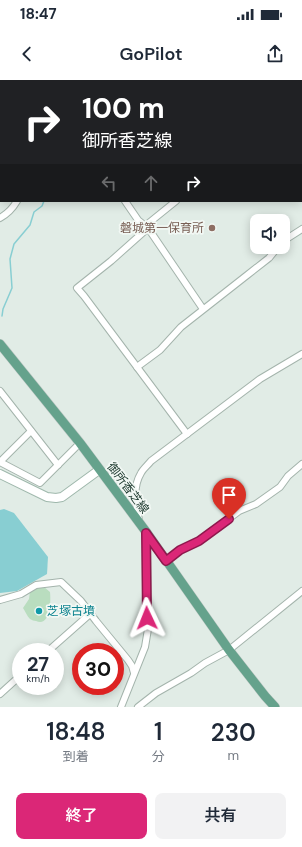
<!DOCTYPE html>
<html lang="ja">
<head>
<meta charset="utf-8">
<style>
  :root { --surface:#fff; --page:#f2f2f3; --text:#1f2937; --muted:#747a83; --accent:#db2777 }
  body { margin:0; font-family:"DM Sans","Noto Sans JP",sans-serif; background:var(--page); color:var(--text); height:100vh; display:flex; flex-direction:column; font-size:15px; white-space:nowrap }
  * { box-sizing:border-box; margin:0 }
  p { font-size:13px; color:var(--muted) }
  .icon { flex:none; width:22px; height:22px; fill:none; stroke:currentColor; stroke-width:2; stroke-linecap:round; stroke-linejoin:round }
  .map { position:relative; height:627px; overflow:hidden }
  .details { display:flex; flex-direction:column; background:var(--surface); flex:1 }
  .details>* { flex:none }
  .guide { position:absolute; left:0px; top:0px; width:302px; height:122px; box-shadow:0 2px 10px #0003; background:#202124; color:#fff; overflow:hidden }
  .tools { position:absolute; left:250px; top:134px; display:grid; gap:8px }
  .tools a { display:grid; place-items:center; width:40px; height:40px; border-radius:8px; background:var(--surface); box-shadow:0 2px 10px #0003; font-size:20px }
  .speed { position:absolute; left:12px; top:563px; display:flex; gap:8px; font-size:20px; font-weight:700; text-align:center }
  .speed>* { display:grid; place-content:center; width:52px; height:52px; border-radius:50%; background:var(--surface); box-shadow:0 2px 10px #0003; line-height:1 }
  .speed small { font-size:10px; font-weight:400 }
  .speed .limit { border:6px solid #d22; background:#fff; color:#111 }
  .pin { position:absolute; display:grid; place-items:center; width:34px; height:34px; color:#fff; margin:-41px -17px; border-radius:50% 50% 50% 0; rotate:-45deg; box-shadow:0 0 4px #0007 }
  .pin .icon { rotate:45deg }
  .me { position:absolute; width:44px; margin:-22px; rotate:358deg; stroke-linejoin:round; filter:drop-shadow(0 0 3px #0008) }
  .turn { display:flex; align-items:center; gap:14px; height:84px; padding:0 16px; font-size:18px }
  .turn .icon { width:52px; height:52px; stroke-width:2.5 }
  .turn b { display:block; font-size:28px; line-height:34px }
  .lanes { display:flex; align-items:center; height:38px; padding:0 16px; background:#0003; justify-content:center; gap:20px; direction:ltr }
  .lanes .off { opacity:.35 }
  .eta { display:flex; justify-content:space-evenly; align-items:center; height:68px; text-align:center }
  .eta b { font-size:24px; font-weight:600; line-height:28px }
  .cta { display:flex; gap:8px; margin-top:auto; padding:8px 16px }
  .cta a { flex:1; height:46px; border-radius:8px; background:var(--accent); color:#fff; font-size:16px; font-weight:600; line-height:46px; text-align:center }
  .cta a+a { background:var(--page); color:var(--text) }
  .status { display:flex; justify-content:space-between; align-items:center; height:28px; padding:0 20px; background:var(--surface); direction:ltr }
  .status svg { height:11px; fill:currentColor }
  header { display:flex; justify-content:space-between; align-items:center; height:52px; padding:0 16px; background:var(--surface); font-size:18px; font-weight:600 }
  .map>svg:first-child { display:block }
</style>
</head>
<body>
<div class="status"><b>18:47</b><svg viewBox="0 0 49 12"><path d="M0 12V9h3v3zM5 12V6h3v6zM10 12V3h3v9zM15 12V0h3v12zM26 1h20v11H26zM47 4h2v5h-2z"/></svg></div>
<header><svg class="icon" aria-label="back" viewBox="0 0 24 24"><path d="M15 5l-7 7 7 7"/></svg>GoPilot<svg class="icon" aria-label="share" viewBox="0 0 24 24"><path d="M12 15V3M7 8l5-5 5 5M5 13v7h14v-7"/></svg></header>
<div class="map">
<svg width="302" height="627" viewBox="0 0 302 627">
  <rect width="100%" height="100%" fill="#e1ece6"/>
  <path fill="#b9ddbf" d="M35 507H44L50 512C51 521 51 547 36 541 34 541 32 540 30 539 27 536 25 531 23 528L29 519 30 511Z"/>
  <polygon fill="#88ced2" points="4,429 14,433 48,477 47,494 17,511 0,513 0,430"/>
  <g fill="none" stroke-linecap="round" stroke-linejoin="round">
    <g stroke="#88ced2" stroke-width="1.5">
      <polyline points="159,1 160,0"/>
      <polyline points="2,236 3,229 12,208 10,179 14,164 30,145 34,132 42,126 44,121"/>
    </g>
    <defs>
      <g id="street">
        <polyline points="41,0 42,1"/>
        <polyline points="33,1 34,0"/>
        <polyline points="192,1 194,0"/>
        <polyline points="0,25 1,24"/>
        <polyline points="301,36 302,36"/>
        <polyline points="125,121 138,140 148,148 203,229"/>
        <path d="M0 138C7 134 13 128 17 121"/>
        <polyline points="145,146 176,121"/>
        <polyline points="148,148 111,181 77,208 84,216 187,354"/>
        <polyline points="283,162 288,158 302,149"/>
        <polyline points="137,287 160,270 181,247 246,196 269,178 278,167"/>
        <polyline points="0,311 58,385"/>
        <polyline points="0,382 40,403 80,363"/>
        <polyline points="0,382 31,351"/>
        <path d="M139 440C136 424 132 408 141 393 143 389 148 385 151 381L260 299 302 274"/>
        <polyline points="166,481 180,470 199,461 239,431 256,424 280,407 288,396 302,384"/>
        <polyline points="0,520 21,514 36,505 61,502 81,521 96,541 128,580 132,586 134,593"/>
        <polyline points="47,572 90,534"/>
        <polyline points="0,614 21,595"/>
        <polyline points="121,627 145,567 148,549 147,453"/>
        <polyline points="138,627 156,613 191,593 205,583 229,570 302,511"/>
      </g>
      <polyline id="secondary" points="0,394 47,417 56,418 62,417 99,390"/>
      <polyline id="primary" points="0,264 80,363 147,453 229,570 265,616 275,627"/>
    </defs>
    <use href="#street" stroke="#a4b4ac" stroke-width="8"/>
    <use href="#secondary" stroke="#9fb8ac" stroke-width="10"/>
    <use href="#primary" stroke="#c1c9c6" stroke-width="10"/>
    <use href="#street" stroke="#fff" stroke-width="6"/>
    <use href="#secondary" stroke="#fff" stroke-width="8"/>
    <use href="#primary" stroke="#65a28c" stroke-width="9"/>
  </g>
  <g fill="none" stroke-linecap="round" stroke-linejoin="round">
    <defs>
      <polyline id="route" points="147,538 146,453 166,481 180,470 199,461 229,439"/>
    </defs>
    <use href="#route" stroke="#8e194d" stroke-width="10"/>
    <use href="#route" stroke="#db2777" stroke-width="7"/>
  </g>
  <circle fill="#8d6e63" stroke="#f2f8f4" stroke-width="1.5" cx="212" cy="148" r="4"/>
  <circle fill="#0f9aa8" stroke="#f2f8f4" stroke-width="1.5" cx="39" cy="531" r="4"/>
  <g text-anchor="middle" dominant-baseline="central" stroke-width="3.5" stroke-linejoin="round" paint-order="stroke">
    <g font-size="12" fill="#785e54" stroke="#f2f8f4" text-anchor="end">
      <text x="204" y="148">磐城第一保育所</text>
    </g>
    <g font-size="12" fill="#213d32" stroke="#f2f8f4">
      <text transform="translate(128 408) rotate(53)">御所香芝線</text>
    </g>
    <g font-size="12" fill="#0d838f" stroke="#f2f8f4" text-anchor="start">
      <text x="47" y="531">芝塚古墳</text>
    </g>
  </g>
</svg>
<div class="tools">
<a><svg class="icon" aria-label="sound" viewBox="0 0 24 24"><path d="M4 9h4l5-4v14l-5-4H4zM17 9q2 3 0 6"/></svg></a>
</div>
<div class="speed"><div>27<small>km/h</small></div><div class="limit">30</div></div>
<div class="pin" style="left:229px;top:439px;background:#d93025"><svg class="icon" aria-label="arrive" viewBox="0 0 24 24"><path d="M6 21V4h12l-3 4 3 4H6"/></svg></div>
<svg class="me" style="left:147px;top:538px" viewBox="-20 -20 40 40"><path d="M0-17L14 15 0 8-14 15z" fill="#db2777" stroke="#fff" stroke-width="4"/></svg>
<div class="guide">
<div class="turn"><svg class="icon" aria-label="right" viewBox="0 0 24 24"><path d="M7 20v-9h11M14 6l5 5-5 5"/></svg><div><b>100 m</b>御所香芝線</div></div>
<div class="lanes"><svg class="icon off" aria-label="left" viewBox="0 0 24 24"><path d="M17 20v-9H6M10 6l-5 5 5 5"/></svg><svg class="icon off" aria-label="ahead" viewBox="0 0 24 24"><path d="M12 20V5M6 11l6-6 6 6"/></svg><svg class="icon" aria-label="right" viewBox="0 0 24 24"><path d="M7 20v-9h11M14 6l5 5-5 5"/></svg></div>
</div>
</div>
<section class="details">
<div class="eta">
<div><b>18:48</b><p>到着</p></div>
<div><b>1</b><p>分</p></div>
<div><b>230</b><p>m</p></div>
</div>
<div class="cta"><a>終了</a><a>共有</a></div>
</section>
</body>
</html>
